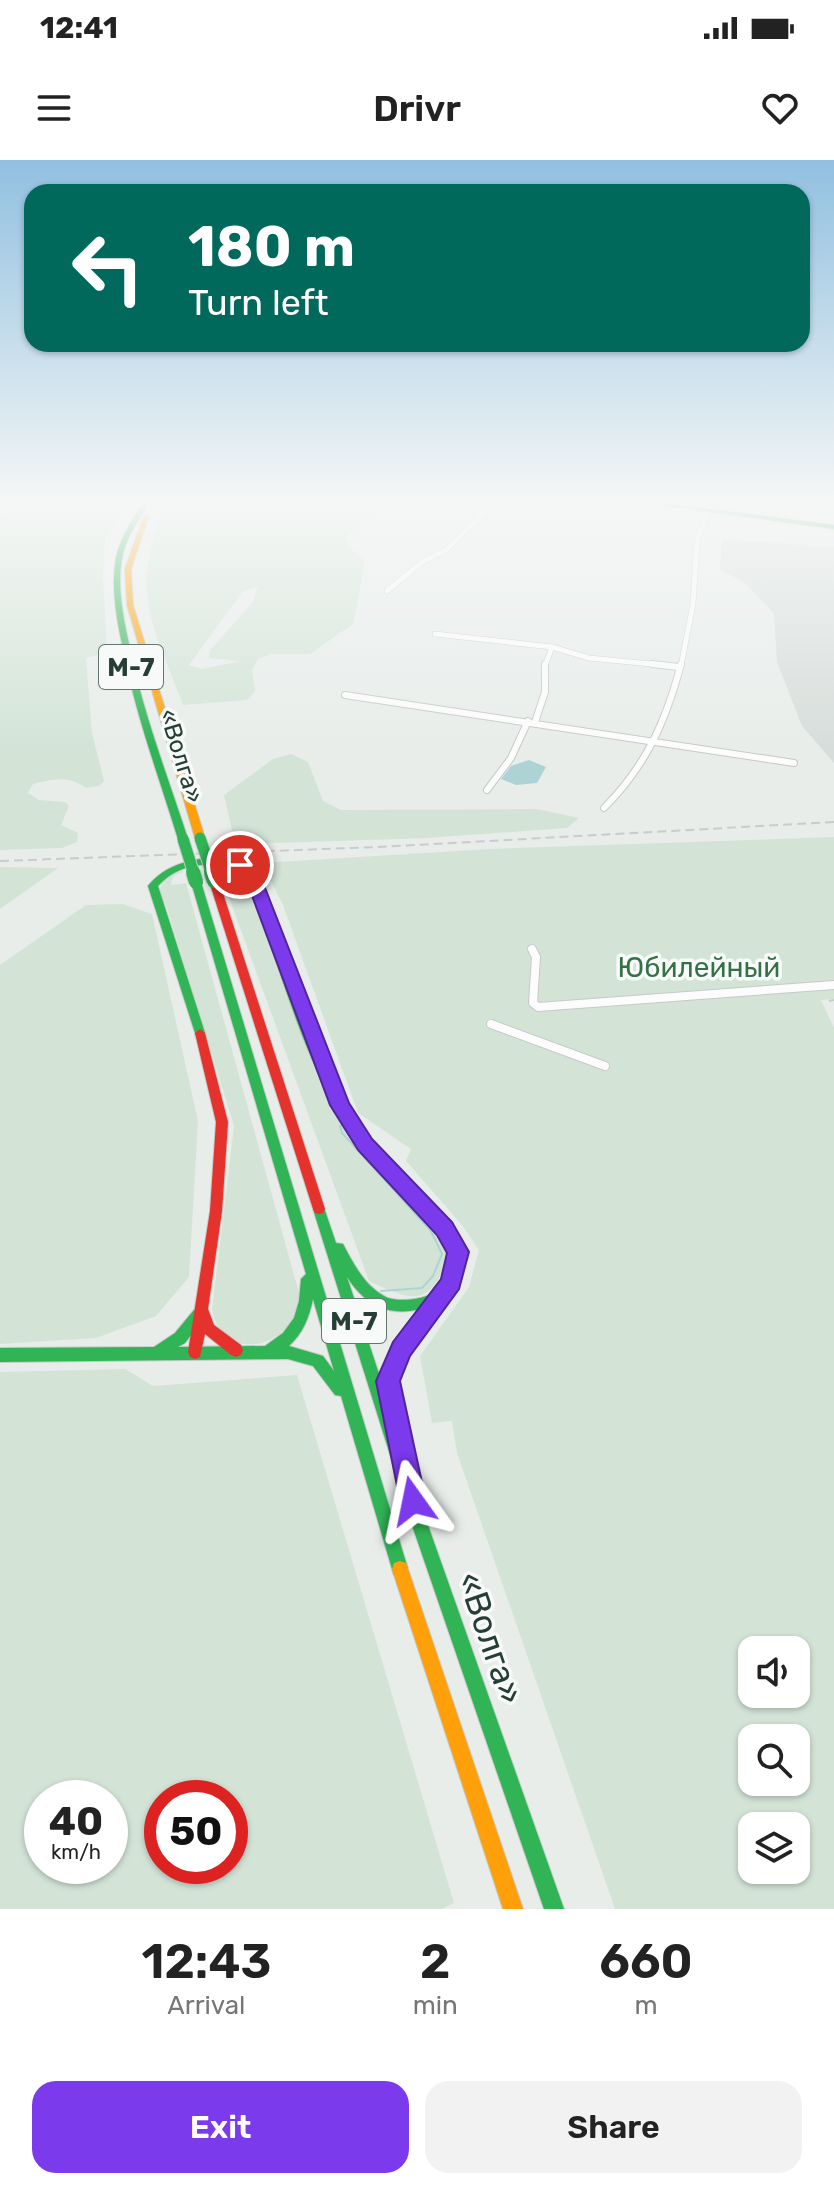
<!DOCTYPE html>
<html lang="en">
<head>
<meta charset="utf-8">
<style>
  :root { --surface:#fff; --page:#f2f2f2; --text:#222; --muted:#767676; --accent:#7c3aed }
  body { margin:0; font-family:Rubik,sans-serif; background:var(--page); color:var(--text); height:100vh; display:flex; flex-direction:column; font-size:30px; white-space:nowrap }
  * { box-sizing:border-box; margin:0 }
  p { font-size:26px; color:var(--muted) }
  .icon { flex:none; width:44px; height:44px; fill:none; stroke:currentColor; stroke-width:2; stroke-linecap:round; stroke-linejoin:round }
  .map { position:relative; height:1749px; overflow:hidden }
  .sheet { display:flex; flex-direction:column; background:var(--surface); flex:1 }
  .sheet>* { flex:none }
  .guide { position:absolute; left:24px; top:24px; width:786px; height:168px; border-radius:24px; box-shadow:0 2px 6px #0004; background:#00695c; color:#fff; overflow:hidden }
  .tools { position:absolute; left:738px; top:1476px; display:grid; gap:16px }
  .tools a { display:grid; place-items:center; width:72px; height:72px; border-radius:16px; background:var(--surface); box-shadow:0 2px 6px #0004; font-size:40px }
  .speed { position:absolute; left:24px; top:1620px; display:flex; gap:16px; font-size:40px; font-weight:700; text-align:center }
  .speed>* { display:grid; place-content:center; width:104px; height:104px; border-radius:50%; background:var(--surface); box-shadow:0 2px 6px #0004; line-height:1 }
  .speed small { font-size:20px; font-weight:400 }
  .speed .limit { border:12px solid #d22; background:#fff; color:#111 }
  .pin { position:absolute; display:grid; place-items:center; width:68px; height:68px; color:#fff; margin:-34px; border:4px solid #fff; border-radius:50%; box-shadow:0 2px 8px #0007 }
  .me { position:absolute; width:88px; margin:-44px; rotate:348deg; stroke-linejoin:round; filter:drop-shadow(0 0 6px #0008) }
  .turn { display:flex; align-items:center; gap:28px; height:168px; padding:0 32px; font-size:36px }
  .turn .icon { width:104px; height:104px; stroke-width:2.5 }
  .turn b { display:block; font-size:56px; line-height:68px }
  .eta { display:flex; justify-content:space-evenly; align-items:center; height:136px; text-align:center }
  .eta b { font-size:48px; font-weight:600; line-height:56px }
  .cta { display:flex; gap:16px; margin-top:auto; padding:16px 32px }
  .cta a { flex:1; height:92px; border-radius:24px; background:var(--accent); color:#fff; font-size:32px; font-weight:600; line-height:92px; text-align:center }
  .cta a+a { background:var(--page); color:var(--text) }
  .status { display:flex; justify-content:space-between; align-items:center; height:56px; padding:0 40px; background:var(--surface); direction:ltr }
  .status svg { height:22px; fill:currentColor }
  header { display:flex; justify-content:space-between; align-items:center; height:104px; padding:0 32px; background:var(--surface); font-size:36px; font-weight:600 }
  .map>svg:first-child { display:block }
</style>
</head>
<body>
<div class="status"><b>12:41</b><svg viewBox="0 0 49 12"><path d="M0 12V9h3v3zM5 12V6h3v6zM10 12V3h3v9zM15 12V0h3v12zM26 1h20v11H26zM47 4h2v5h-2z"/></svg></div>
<header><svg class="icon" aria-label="menu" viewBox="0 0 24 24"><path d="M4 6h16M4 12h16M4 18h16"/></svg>Drivr<svg class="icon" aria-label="heart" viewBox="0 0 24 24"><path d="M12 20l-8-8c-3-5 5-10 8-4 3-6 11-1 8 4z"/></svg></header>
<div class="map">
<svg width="834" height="1749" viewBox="0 0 834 1749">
  <rect width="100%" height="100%" fill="#e8edea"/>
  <polygon fill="#d7ddda" points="722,379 834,387 834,603 802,566 777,502 774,453 746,424 720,409"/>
  <g fill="#d3e4d7" fill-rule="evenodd">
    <path d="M19 343H127L105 379 103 417 107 492 86 498 92 573 104 621 99 626 86 628C68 615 54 619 33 624L28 633 39 640 65 642 69 646 61 665 78 673 77 682 62 688 0 690V357Z"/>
    <path d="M166 343H342L373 355 346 377 349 386 365 402 353 464 310 494H271L258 499 252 510 255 531 247 540 183 545C152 462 128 431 166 343ZM258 427 253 442 210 490 209 498 241 501 202 509 189 505 243 431Z"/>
    <polygon points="291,594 308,602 323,641 341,650 537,649 579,658 567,668 427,678 250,684 234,679 224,635 273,599"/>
    <path d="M834 677V839L821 840 834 868V1749H615L457 1293 452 1261 432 1263 420 1196 469 1127 479 1090 462 1065 406 1001 411 989 358 953 283 745 262 703 489 689ZM752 1490H796V1534H752ZM752 1578H796V1622H752ZM752 1666H796V1710H752Z"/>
    <polygon points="0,707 58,708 0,749"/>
    <path d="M219 708 234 709 246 715 328 937 350 980 433 1069 448 1095C432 1149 411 1141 369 1121L223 721 241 717 234 711Z"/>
    <path d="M182 709 183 712 174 716 171 722 172 725 186 723 299 1133C300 1188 222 1207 212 1149L234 966 166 745 159 732 166 714Z"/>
    <polygon points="123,744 152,754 198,961 189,1117 156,1156 96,1178 0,1184 0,805 86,745"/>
    <path d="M125 1209 153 1226 297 1215 454 1743 441 1749H0V1212ZM42 1638H110V1706H42ZM162 1638H230V1706H162Z"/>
  </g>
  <polygon fill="#aed3d5" points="529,600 546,607 537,623 516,625 501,619 511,606"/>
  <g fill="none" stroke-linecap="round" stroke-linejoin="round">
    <polyline stroke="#aed3d5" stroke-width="2" points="345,963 340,966 342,973 431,1071 442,1094 433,1116 422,1128 381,1131"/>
    <defs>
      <g id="street-far2">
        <polyline points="387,431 422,402 446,390 494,343"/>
        <polyline points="435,474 552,487 589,498 672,506"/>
        <polyline points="545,506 552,487"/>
        <polyline points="681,506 693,444 697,381 711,343"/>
      </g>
      <g id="street-far1">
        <polyline points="652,504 679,507"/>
        <polyline points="345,535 794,603"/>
        <polyline points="535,562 545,532 545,504"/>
        <polyline points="487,630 511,598 528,561"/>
        <path d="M604 648C646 606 666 561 681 504"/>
      </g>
      <g id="street">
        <polyline points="532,789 536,797 533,843 538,847 834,825"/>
        <polyline points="491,864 605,906"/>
      </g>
      <g id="fast">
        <path d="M143 343H149C138 360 126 378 122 398 117 427 123 456 129 484 142 550 167 615 188 679L183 682 178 679C158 614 134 550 122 484 116 456 111 426 116 398 120 378 132 360 143 343Z"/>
        <polygon points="646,343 661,343 834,365 834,369"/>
        <path d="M200 699C221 699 241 701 257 715 277 770 294 827 317 881 327 907 338 935 354 958 385 1004 436 1032 459 1083 461 1087 464 1091 464 1095 465 1096 462 1105 462 1106 451 1150 399 1174 395 1221 394 1239 402 1257 406 1274L404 1279 401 1281 430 1371 564 1749H544L414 1371 313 1049 315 1045 319 1044 323 1045 336 1083 343 1084C353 1103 364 1125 384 1136 396 1143 425 1140 436 1131 444 1124 453 1102 450 1092 438 1047 369 1004 343 961 298 885 277 798 248 717 219 699 181 700 158 726L205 873 200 877 196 876 148 726C162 709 178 703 200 699ZM347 1117C365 1145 388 1157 421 1149 402 1171 387 1191 381 1220Z"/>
        <path d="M196 719 201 722 408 1409 406 1415 400 1417 394 1415 392 1409 341 1236 335 1235 313 1206 288 1199 0 1202V1188L154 1187 175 1173 194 1150 199 1148 204 1150 206 1154 204 1158 185 1183 178 1187 265 1186 283 1173 294 1158 299 1141 301 1119 306 1114 191 722ZM313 1139 334 1211 323 1196 289 1186C303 1173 309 1158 313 1139Z"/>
      </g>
      <g id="slow">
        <polygon points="144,355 149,356 131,409 133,445 205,678 200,681 195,678 127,445 125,409"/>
        <polygon points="400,1401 406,1403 408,1409 523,1749 503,1749 392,1409 394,1403"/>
      </g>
      <g id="jam">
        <polygon points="214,718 219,721 325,1049 323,1053 319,1054 315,1053 313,1049 209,721"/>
        <polygon points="200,869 205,873 228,962 222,1051 208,1149 214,1165 241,1185 243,1190 241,1195 236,1197 231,1195 205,1174 200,1197 195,1199 190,1197 188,1192 210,1051 216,962 195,873"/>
      </g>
    </defs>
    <use href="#street-far2" stroke="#c5cac7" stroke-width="6"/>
    <use href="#street-far1" stroke="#c5cac7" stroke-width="8"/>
    <use href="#street" stroke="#c5cac7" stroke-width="10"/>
    <use href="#fast" stroke="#c4cac7" stroke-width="2"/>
    <use href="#slow" stroke="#c4cac7" stroke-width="2"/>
    <use href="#jam" stroke="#c4cac7" stroke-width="2"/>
    <use href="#street-far2" stroke="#fcfcfc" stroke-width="5"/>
    <use href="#street-far1" stroke="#fcfcfc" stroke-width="6"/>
    <use href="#street" stroke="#fcfcfc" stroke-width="8"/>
    <use href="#fast" fill="#30b455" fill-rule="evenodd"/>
    <use href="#slow" fill="#ff9f0a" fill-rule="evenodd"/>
    <use href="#jam" fill="#e5322d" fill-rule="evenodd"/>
    <g stroke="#c9cccb" stroke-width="2" stroke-dasharray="9 5" stroke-linecap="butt">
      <polyline points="0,701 379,687 834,662"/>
      <polyline points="829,841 834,840"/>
    </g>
    <defs>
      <g id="fast-bridge-far1">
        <polyline points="200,678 212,714"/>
        <polyline points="183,679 194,714"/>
      </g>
      <g id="fast-bridge">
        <polyline points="193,712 196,722"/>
        <polyline points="211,712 214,721"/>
      </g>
    </defs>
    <use href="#fast-bridge-far1" stroke="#c4cbc8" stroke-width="13" stroke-linecap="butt"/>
    <use href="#fast-bridge" stroke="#c4cbc8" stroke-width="16" stroke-linecap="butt"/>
    <use href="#fast-bridge-far1" stroke="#30b455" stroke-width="11"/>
    <use href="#fast-bridge" stroke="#30b455" stroke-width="14"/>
  </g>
  <linearGradient id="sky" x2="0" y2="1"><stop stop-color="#91c0e0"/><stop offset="0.58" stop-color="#f5f7f6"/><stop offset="1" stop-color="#f5f7f6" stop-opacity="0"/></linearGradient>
  <rect width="834" height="588" fill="url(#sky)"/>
  <polygon fill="#7c3aed" stroke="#51269a" stroke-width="2" points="234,702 245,702 260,715 349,943 372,979 452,1062 469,1092 459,1129 410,1196 400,1221 426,1341 422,1350 413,1354 404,1350 400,1341 376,1221 393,1182 441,1119 447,1093 437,1075 358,990 330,945 245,717 234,708"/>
  <g text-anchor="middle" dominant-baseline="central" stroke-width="7" stroke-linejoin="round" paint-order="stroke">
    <g font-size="24" fill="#273e36" stroke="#f7faf8">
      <text transform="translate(181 596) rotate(73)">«Волга»</text>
    </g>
    <g fill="#f7faf8" stroke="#657670" stroke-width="2">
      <rect x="99" y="485" width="64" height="44" rx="6"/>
      <rect x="322" y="1139" width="64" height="44" rx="6"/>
    </g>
    <g font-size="26" font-weight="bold" fill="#273e36">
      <text x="131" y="507">М-7</text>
      <text x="354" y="1161">М-7</text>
    </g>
    <g font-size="28" fill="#357147" stroke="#f7faf8">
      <text x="699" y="807">Юбилейный</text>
    </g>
    <g font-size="34" fill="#273e36" stroke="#f7faf8">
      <text transform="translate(490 1478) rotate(71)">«Волга»</text>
    </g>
  </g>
</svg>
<div class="tools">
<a><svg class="icon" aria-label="sound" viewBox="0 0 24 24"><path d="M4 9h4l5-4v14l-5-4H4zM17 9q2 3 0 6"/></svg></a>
<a><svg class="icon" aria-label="search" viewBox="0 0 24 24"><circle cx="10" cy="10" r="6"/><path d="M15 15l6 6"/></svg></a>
<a><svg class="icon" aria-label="layers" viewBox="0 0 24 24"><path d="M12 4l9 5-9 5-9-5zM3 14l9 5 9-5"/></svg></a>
</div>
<div class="speed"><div>40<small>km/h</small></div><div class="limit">50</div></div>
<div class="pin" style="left:240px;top:705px;background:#d93025"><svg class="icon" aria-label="arrive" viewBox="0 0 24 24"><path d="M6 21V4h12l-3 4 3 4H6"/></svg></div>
<svg class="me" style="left:413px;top:1341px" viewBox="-20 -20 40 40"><path d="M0-17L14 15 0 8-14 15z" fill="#7c3aed" stroke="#fff" stroke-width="4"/></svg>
<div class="guide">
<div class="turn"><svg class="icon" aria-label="left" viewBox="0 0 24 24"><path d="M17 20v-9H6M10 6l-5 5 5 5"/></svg><div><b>180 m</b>Turn left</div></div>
</div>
</div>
<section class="sheet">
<div class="eta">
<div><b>12:43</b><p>Arrival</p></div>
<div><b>2</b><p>min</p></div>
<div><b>660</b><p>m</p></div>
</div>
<div class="cta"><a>Exit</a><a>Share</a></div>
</section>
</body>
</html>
